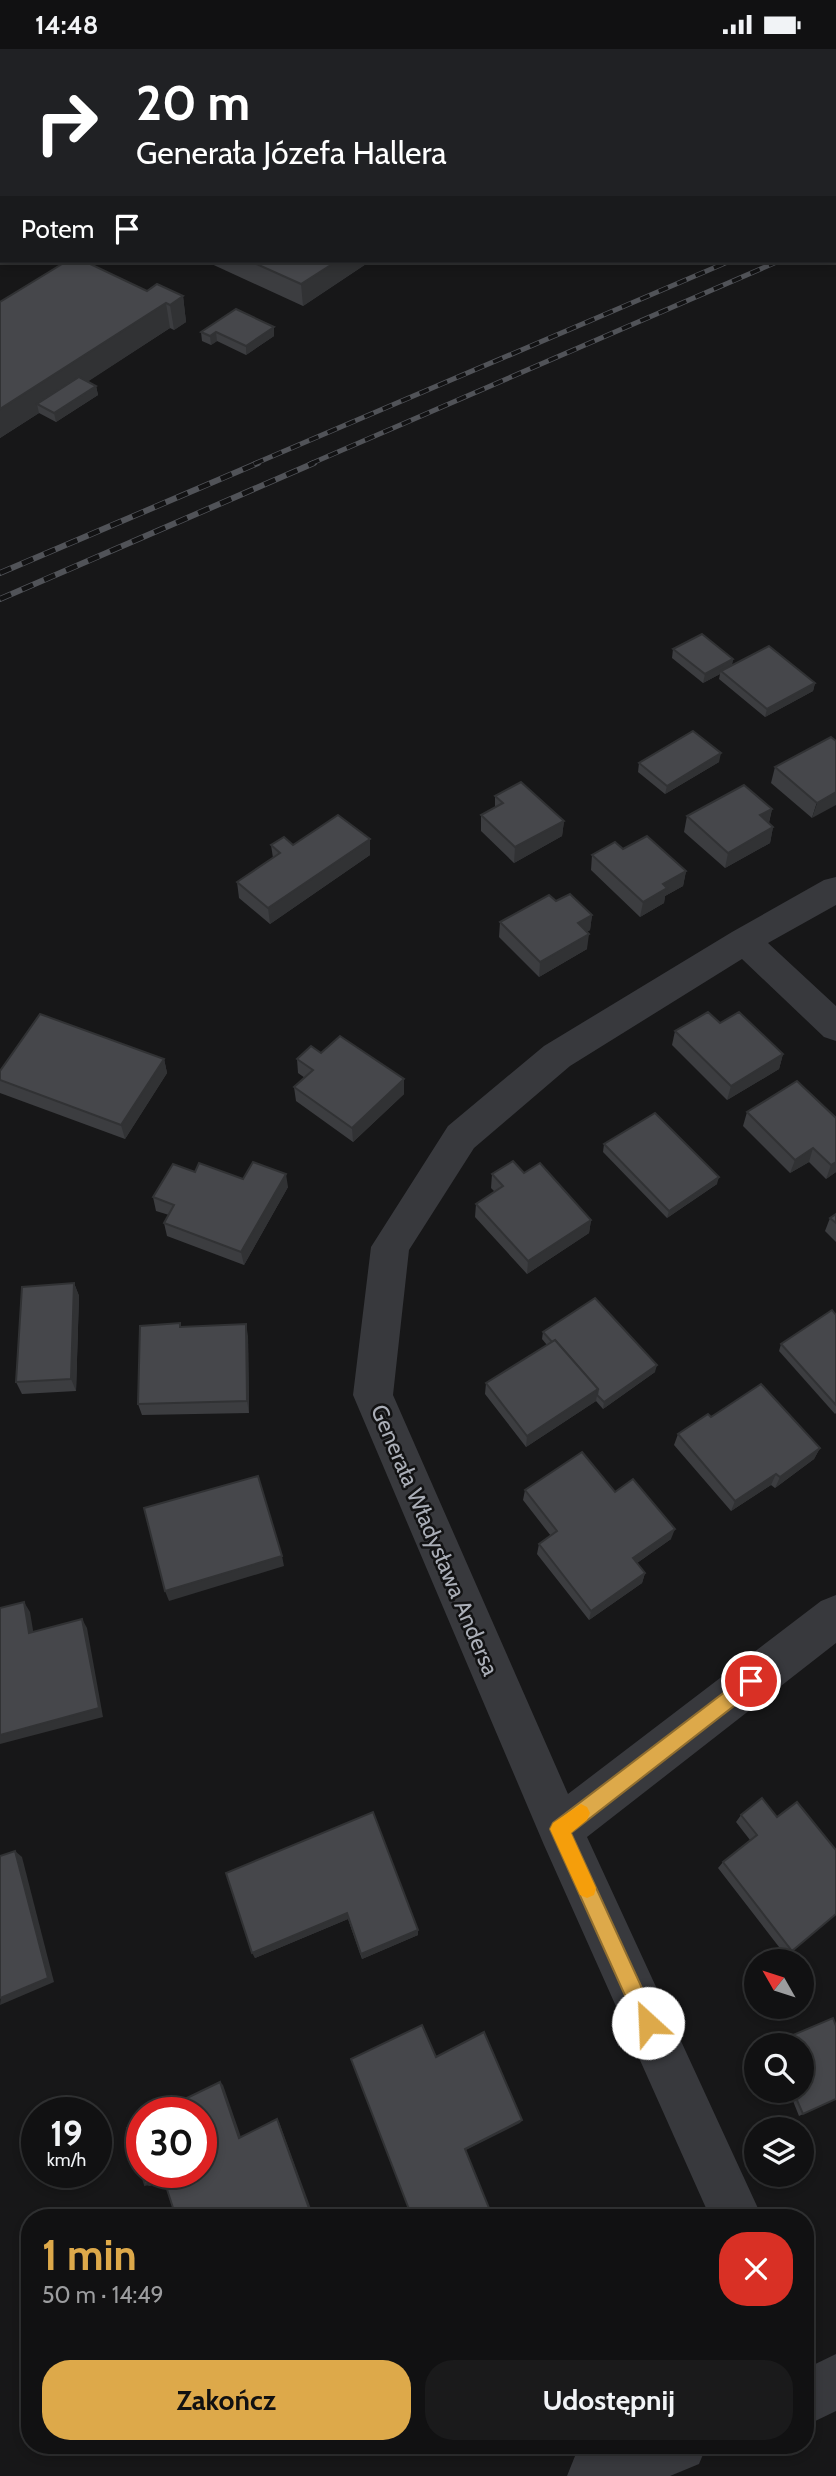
<!DOCTYPE html>
<html lang="pl">
<head>
<meta charset="utf-8">
<style>
  :root { --surface:#111112; --page:#1a1a1b; --text:#f1f3f6; --muted:#9c9d9f; --line:#303132; --accent:#dda94a }
  body { margin:0; font-family:Cabin,sans-serif; background:var(--page); color:var(--text); height:100vh; display:flex; flex-direction:column; font-size:26px; white-space:nowrap }
  * { box-sizing:border-box; margin:0 }
  p { font-size:23px; color:var(--muted) }
  .icon { flex:none; width:38px; height:38px; fill:none; stroke:currentColor; stroke-width:2; stroke-linecap:round; stroke-linejoin:round }
  .map { position:relative; flex:1; overflow:hidden }
  .side { position:absolute; left:21px; top:2160px; width:793px; height:245px; display:flex; flex-direction:column; background:var(--surface); border-radius:28px; box-shadow:0 4px 10px #0003,0 0 0 2px var(--line) }
  .side>* { flex:none }
  .banner { position:absolute; left:0px; top:0px; width:836px; height:214px; box-shadow:0 4px 10px #0003,0 0 0 2px var(--line); background:#202124; color:#fff; overflow:hidden }
  .needle { width:46px; rotate:309deg }
  .fabs { position:absolute; left:744px; top:1900px; display:grid; gap:14px }
  .fabs a { display:grid; place-items:center; width:70px; height:70px; border-radius:50%; background:var(--surface); box-shadow:0 4px 10px #0003,0 0 0 2px var(--line); font-size:35px }
  .speed { position:absolute; left:21px; top:2048px; display:flex; gap:14px; font-size:35px; font-weight:700; text-align:center }
  .speed>* { display:grid; place-content:center; width:91px; height:91px; border-radius:50%; background:var(--surface); box-shadow:0 4px 10px #0003,0 0 0 2px var(--line); line-height:1 }
  .speed small { font-size:18px; font-weight:400 }
  .speed .limit { border:10px solid #d22; background:#fff; color:#111 }
  .pin { position:absolute; display:grid; place-items:center; width:60px; height:60px; color:#fff; margin:-30px; border:4px solid #fff; border-radius:50%; box-shadow:0 2px 7px #0007 }
  .me { position:absolute; width:77px; margin:-38px; rotate:335deg; stroke-linejoin:round; filter:drop-shadow(0 0 5px #0008) }
  .turn { display:flex; align-items:center; gap:24px; height:147px; padding:0 21px; font-size:32px }
  .turn .icon { width:91px; height:91px; stroke-width:2.5 }
  .turn b { display:block; font-size:49px; line-height:60px }
  .then { display:flex; align-items:center; height:66px; padding:0 21px; background:#0003; gap:14px; font-size:26px }
  .round { display:grid; place-items:center; flex:none; width:74px; height:74px; border-radius:28px; background:var(--page) }
  .head { display:flex; align-items:center; justify-content:space-between; height:119px; padding:0 21px }
  h1 { font-size:42px; font-weight:800; line-height:52px; color:var(--accent) }
  .primary-button { display:flex; gap:14px; margin-top:auto; padding:14px 21px }
  .primary-button a { flex:1; height:80px; border-radius:28px; background:var(--accent); color:#111; font-size:28px; font-weight:800; line-height:80px; text-align:center }
  .primary-button a+a { background:var(--page); color:var(--text) }
  .status { display:flex; justify-content:space-between; align-items:center; height:49px; padding:0 35px; background:var(--surface); direction:ltr }
  .status svg { height:19px; fill:currentColor }
  .map>svg:first-child { display:block }
</style>
</head>
<body>
<div class="status"><b>14:48</b><svg viewBox="0 0 49 12"><path d="M0 12V9h3v3zM5 12V6h3v6zM10 12V3h3v9zM15 12V0h3v12zM26 1h20v11H26zM47 4h2v5h-2z"/></svg></div>
<div class="map">
<svg width="836" height="2427" viewBox="0 0 836 2427">
  <rect width="100%" height="100%" fill="#171718"/>
  <g fill="none" stroke-linecap="round" stroke-linejoin="round">
    <g fill="#38393d" fill-rule="evenodd">
      <polygon points="462,0 487,0 488,2 463,2"/>
      <polygon points="770,0 795,0 769,2"/>
      <polygon points="836,828 836,856 768,894 836,957 836,992 824,988 742,910 570,1017 474,1099 409,1201 393,1346 568,1745 821,1552 836,1546 836,1594 587,1788 762,2168 710,2168 544,1796 353,1346 371,1198 448,1077 544,997 732,883 824,831"/>
    </g>
    <g fill="#38393d" fill-rule="evenodd">
      <polygon points="836,2305 836,2362 805,2377 805,2320"/>
      <polygon points="605,2396 707,2396 699,2415 670,2427 567,2427 575,2407"/>
    </g>
    <defs>
      <g id="rail-far1">
        <polyline points="254,415 730,212"/>
        <polyline points="310,415 779,212"/>
      </g>
      <g id="rail">
        <polyline points="0,524 258,414"/>
        <polyline points="0,550 314,414"/>
      </g>
    </defs>
    <use href="#rail-far1" stroke="#515358" stroke-width="5"/>
    <use href="#rail" stroke="#515358" stroke-width="6"/>
    <use href="#rail-far1" stroke="#121213" stroke-width="3.5" stroke-dasharray="10" stroke-linecap="butt"/>
    <use href="#rail" stroke="#121213" stroke-width="4.5" stroke-dasharray="12" stroke-linecap="butt"/>
  </g>
  <g fill="#3c3d40">
    <polygon points="647,0 716,0 716,2 650,2"/>
    <polygon points="0,65 2,66 2,169 0,168"/>
    <polygon points="205,212 366,212 366,215 303,257"/>
    <polygon points="147,242 183,247 186,273 174,281 170,279 88,332 96,337 98,346 56,373 39,364 0,389 0,253"/>
    <polygon points="236,260 274,287 246,306 217,292 211,296 202,292 201,283"/>
    <polygon points="673,600 733,610 732,616 815,634 813,642 765,668 719,630 720,625 703,634 672,609"/>
    <polygon points="836,692 812,769 771,734 775,718"/>
    <polygon points="719,713 665,745 638,723 639,714"/>
    <polygon points="495,747 564,772 562,787 514,814 481,782 481,766 495,759"/>
    <polygon points="772,760 769,774 773,778 770,794 725,819 684,783 687,767"/>
    <polygon points="271,796 293,796 370,806 270,875 239,849 237,833 273,809"/>
    <polygon points="592,806 686,822 683,837 665,847 664,854 640,868 591,821"/>
    <polygon points="556,852 592,866 590,881 587,883 587,900 539,928 499,888 500,873"/>
    <polygon points="720,974 783,1005 779,1020 727,1051 672,996 675,982"/>
    <polygon points="321,1004 404,1030 404,1045 353,1093 296,1052 294,1038 305,1029 298,1024 297,1010"/>
    <polygon points="164,1010 167,1024 125,1090 0,1044 0,1022"/>
    <polygon points="747,1063 836,1069 836,1123 826,1130 809,1113 790,1124 743,1077"/>
    <polygon points="604,1095 717,1135 667,1169 603,1103"/>
    <polygon points="195,1123 288,1138 244,1216 167,1187 164,1174 169,1166 156,1162 153,1148"/>
    <polygon points="524,1124 591,1171 589,1184 527,1225 475,1168 476,1155 495,1143 491,1139 492,1125"/>
    <polygon points="836,1165 836,1193 825,1182 830,1169"/>
    <polygon points="74,1234 79,1247 76,1342 22,1345 16,1333"/>
    <polygon points="836,1266 836,1364 835,1365 779,1302 781,1295"/>
    <polygon points="181,1278 248,1287 249,1364 142,1366 138,1355"/>
    <polygon points="543,1283 655,1323 603,1360 596,1352 526,1398 485,1345 486,1334 547,1296 542,1290"/>
    <polygon points="711,1368 820,1399 814,1410 775,1439 771,1436 731,1462 674,1396 678,1385"/>
    <polygon points="525,1441 615,1443 671,1490 637,1514 645,1524 642,1534 589,1571 537,1505 539,1495 551,1487 523,1451"/>
    <polygon points="741,1766 836,1865 786,1907 718,1819 723,1813 750,1791 736,1773"/>
    <polygon points="226,1824 418,1886 362,1910 348,1870 255,1909"/>
    <polygon points="833,1969 836,1977 836,2050 799,2067 789,2042 802,2042 802,1997 769,1997"/>
  </g>
  <g fill="#313234">
    <polygon points="681,0 716,0 716,2 677,2"/>
    <polygon points="337,212 366,212 366,215 303,257 301,235"/>
    <polygon points="183,247 186,273 174,281 170,256"/>
    <polygon points="166,254 170,279 46,360 37,355 39,364 0,389 0,360"/>
    <polygon points="274,278 274,287 246,306 246,297"/>
    <polygon points="216,283 217,292 211,296 210,287"/>
    <polygon points="96,337 98,346 56,373 54,364"/>
    <polygon points="733,610 731,619 721,622 720,625 703,634 705,625"/>
    <polygon points="815,634 813,642 765,668 767,660"/>
    <polygon points="721,704 719,713 665,745 667,737"/>
    <polygon points="836,743 836,756 812,769 817,754"/>
    <polygon points="772,760 768,776 760,766"/>
    <polygon points="564,772 562,787 514,814 515,798"/>
    <polygon points="773,778 770,794 725,819 728,804"/>
    <polygon points="370,790 370,806 270,875 268,859"/>
    <polygon points="686,822 683,837 665,847 664,854 640,868 643,853 663,835"/>
    <polygon points="592,866 590,881 576,889 578,874"/>
    <polygon points="589,885 587,900 539,928 540,913"/>
    <polygon points="783,1005 779,1020 727,1051 731,1037"/>
    <polygon points="164,1010 167,1024 125,1090 121,1076"/>
    <polygon points="404,1030 404,1045 353,1093 352,1079"/>
    <polygon points="813,1099 809,1113 790,1124 795,1111"/>
    <polygon points="836,1113 836,1123 826,1130 831,1116"/>
    <polygon points="286,1125 288,1138 244,1216 241,1203"/>
    <polygon points="719,1128 717,1135 667,1169 669,1162"/>
    <polygon points="591,1171 589,1184 527,1225 528,1212"/>
    <polygon points="74,1234 79,1247 76,1342 71,1330"/>
    <polygon points="246,1275 248,1287 249,1364 247,1352"/>
    <polygon points="657,1316 655,1323 603,1360 604,1353"/>
    <polygon points="598,1340 596,1352 526,1398 527,1387"/>
    <polygon points="820,1399 814,1410 775,1439 780,1428"/>
    <polygon points="776,1425 771,1436 731,1462 735,1452"/>
    <polygon points="675,1480 671,1490 630,1519 633,1509"/>
    <polygon points="282,1507 284,1517 169,1552 165,1542"/>
    <polygon points="645,1524 642,1534 589,1571 591,1562"/>
    <polygon points="24,1553 30,1563 35,1593 29,1584"/>
    <polygon points="82,1570 87,1579 103,1668 0,1695 0,1686"/>
    <polygon points="15,1802 22,1808 54,1933 0,1956"/>
    <polygon points="347,1864 348,1870 255,1909 252,1904"/>
    <polygon points="418,1881 418,1886 362,1910 361,1905"/>
    <polygon points="220,2033 223,2036 242,2091 239,2089"/>
    <polygon points="277,2070 279,2073 314,2168 312,2168"/>
    <polygon points="522,2071 520,2074 464,2102 465,2100"/>
    <polygon points="163,2128 167,2129 150,2137 145,2136"/>
  </g>
  <g fill="#46474b" stroke="#313234" stroke-width="2">
    <polygon points="315,0 321,0 325,2 311,2"/>
    <polygon points="397,0 436,0 433,2 395,1"/>
    <polygon points="583,0 600,0 603,2 578,2"/>
    <polygon points="0,65 2,66 2,146 0,145"/>
    <polygon points="67,212 84,212 147,242 157,235 183,247 170,256 166,254 0,360 0,253"/>
    <polygon points="250,212 337,212 301,235"/>
    <polygon points="236,260 274,278 246,297 216,283 210,287 201,283"/>
    <polygon points="79,328 96,337 54,364 37,355"/>
    <polygon points="702,585 733,610 705,625 673,600"/>
    <polygon points="769,597 815,634 767,660 721,622"/>
    <polygon points="693,682 721,704 667,737 639,714"/>
    <polygon points="831,688 836,692 836,743 817,754 775,718"/>
    <polygon points="521,733 564,772 515,798 481,766 503,754 495,747"/>
    <polygon points="744,736 772,760 760,766 773,778 728,804 687,767"/>
    <polygon points="338,766 370,790 268,859 237,833 280,804 271,796 284,788 293,796"/>
    <polygon points="647,787 686,822 663,835 667,839 643,853 592,806 615,793 623,800"/>
    <polygon points="570,845 592,866 578,874 589,885 540,913 500,873 549,846 556,852"/>
    <polygon points="708,963 720,974 739,963 783,1005 731,1037 675,982"/>
    <polygon points="40,965 164,1010 121,1076 0,1031 0,1022"/>
    <polygon points="340,987 404,1030 352,1079 294,1038 313,1021 297,1010 311,997 321,1004"/>
    <polygon points="797,1032 836,1069 836,1113 831,1116 813,1099 795,1111 747,1063"/>
    <polygon points="655,1064 719,1128 669,1162 604,1095"/>
    <polygon points="513,1112 524,1124 540,1114 591,1171 528,1212 476,1155 503,1137 492,1125"/>
    <polygon points="253,1113 286,1125 241,1203 164,1174 174,1156 153,1148 173,1115 195,1123 199,1114 243,1130"/>
    <polygon points="836,1165 836,1174 830,1169"/>
    <polygon points="74,1234 71,1330 16,1333 22,1238"/>
    <polygon points="595,1249 657,1316 604,1353 597,1346 598,1340 555,1291 552,1293 543,1283"/>
    <polygon points="832,1261 836,1266 836,1356 781,1295"/>
    <polygon points="180,1274 180,1278 246,1275 247,1352 138,1355 140,1277"/>
    <polygon points="555,1291 598,1340 527,1387 486,1334"/>
    <polygon points="761,1335 820,1399 780,1428 776,1425 735,1452 678,1385 708,1365 711,1368"/>
    <polygon points="582,1403 615,1443 633,1430 675,1480 633,1509 645,1524 591,1562 539,1495 557,1482 525,1441"/>
    <polygon points="258,1427 282,1507 165,1542 144,1459"/>
    <polygon points="24,1553 29,1584 82,1570 99,1659 0,1686 0,1559"/>
    <polygon points="762,1749 777,1768 797,1753 836,1801 836,1865 792,1902 723,1813 757,1786 741,1766"/>
    <polygon points="373,1763 418,1881 361,1905 347,1864 252,1904 226,1824"/>
    <polygon points="15,1802 48,1929 0,1949 0,1807"/>
    <polygon points="833,1969 836,1977 836,2050 803,2065 793,2042 802,2042 802,1997 772,1997 772,1995"/>
    <polygon points="422,1976 436,2008 484,1983 522,2071 465,2100 489,2159 471,2168 412,2168 351,2010"/>
    <polygon points="220,2033 239,2089 277,2070 312,2168 176,2168 163,2128 145,2136 127,2079 142,2071 142,2123 201,2123 201,2063 158,2063"/>
  </g>
  <polygon fill="#dda94a" stroke="#906e30" stroke-width="2" points="751,1623 757,1626 760,1632 757,1639 571,1784 658,1974 655,1982 648,1984 641,1982 550,1780 553,1774"/>
  <polygon fill="#f59e0b" points="581,1755 587,1758 590,1764 587,1771 571,1784 596,1839 594,1846 587,1849 580,1846 550,1780 553,1774"/>
  <g text-anchor="middle" dominant-baseline="central" stroke-width="5" stroke-linejoin="round" paint-order="stroke">
    <g font-size="23" fill="#aaaeb7" stroke="#121213">
      <text transform="translate(435 1491) rotate(67)">Generała Władysława Andersa</text>
    </g>
  </g>
</svg>
<div class="fabs">
<a><svg class="needle" viewBox="-14 -14 28 28"><path d="M0-13l5 13h-10z" fill="#e53935"/><path d="M0 13l5-13h-10z" fill="#9c9d9f"/></svg></a>
<a><svg class="icon" aria-label="search" viewBox="0 0 24 24"><circle cx="10" cy="10" r="6"/><path d="M15 15l6 6"/></svg></a>
<a><svg class="icon" aria-label="layers" viewBox="0 0 24 24"><path d="M12 4l9 5-9 5-9-5zM3 14l9 5 9-5"/></svg></a>
</div>
<div class="speed"><div>19<small>km/h</small></div><div class="limit">30</div></div>
<div class="pin" style="left:751px;top:1632px;background:#d93025"><svg class="icon" aria-label="arrive" viewBox="0 0 24 24"><path d="M6 21V4h12l-3 4 3 4H6"/></svg></div>
<svg class="me" style="left:648px;top:1974px" viewBox="-20 -20 40 40"><circle r="19" fill="#fff"/><path d="M0-13L10 11 0 6-10 11z" fill="#dda94a"/></svg>
<div class="banner">
<div class="turn"><svg class="icon" aria-label="right" viewBox="0 0 24 24"><path d="M7 20v-9h11M14 6l5 5-5 5"/></svg><div><b>20 m</b>Generała Józefa Hallera</div></div>
<div class="then">Potem<svg class="icon" aria-label="arrive" viewBox="0 0 24 24"><path d="M6 21V4h12l-3 4 3 4H6"/></svg></div>
</div>
<section class="side">
<div class="head"><div><h1>1 min</h1><p>50 m · 14:49</p></div><a class="round" style="background:#d93025;color:#fff"><svg class="icon" aria-label="close" viewBox="0 0 24 24"><path d="M6 6l12 12M18 6L6 18"/></svg></a></div>
<div class="primary-button"><a>Zakończ</a><a>Udostępnij</a></div>
</section>
</div>
</body>
</html>
